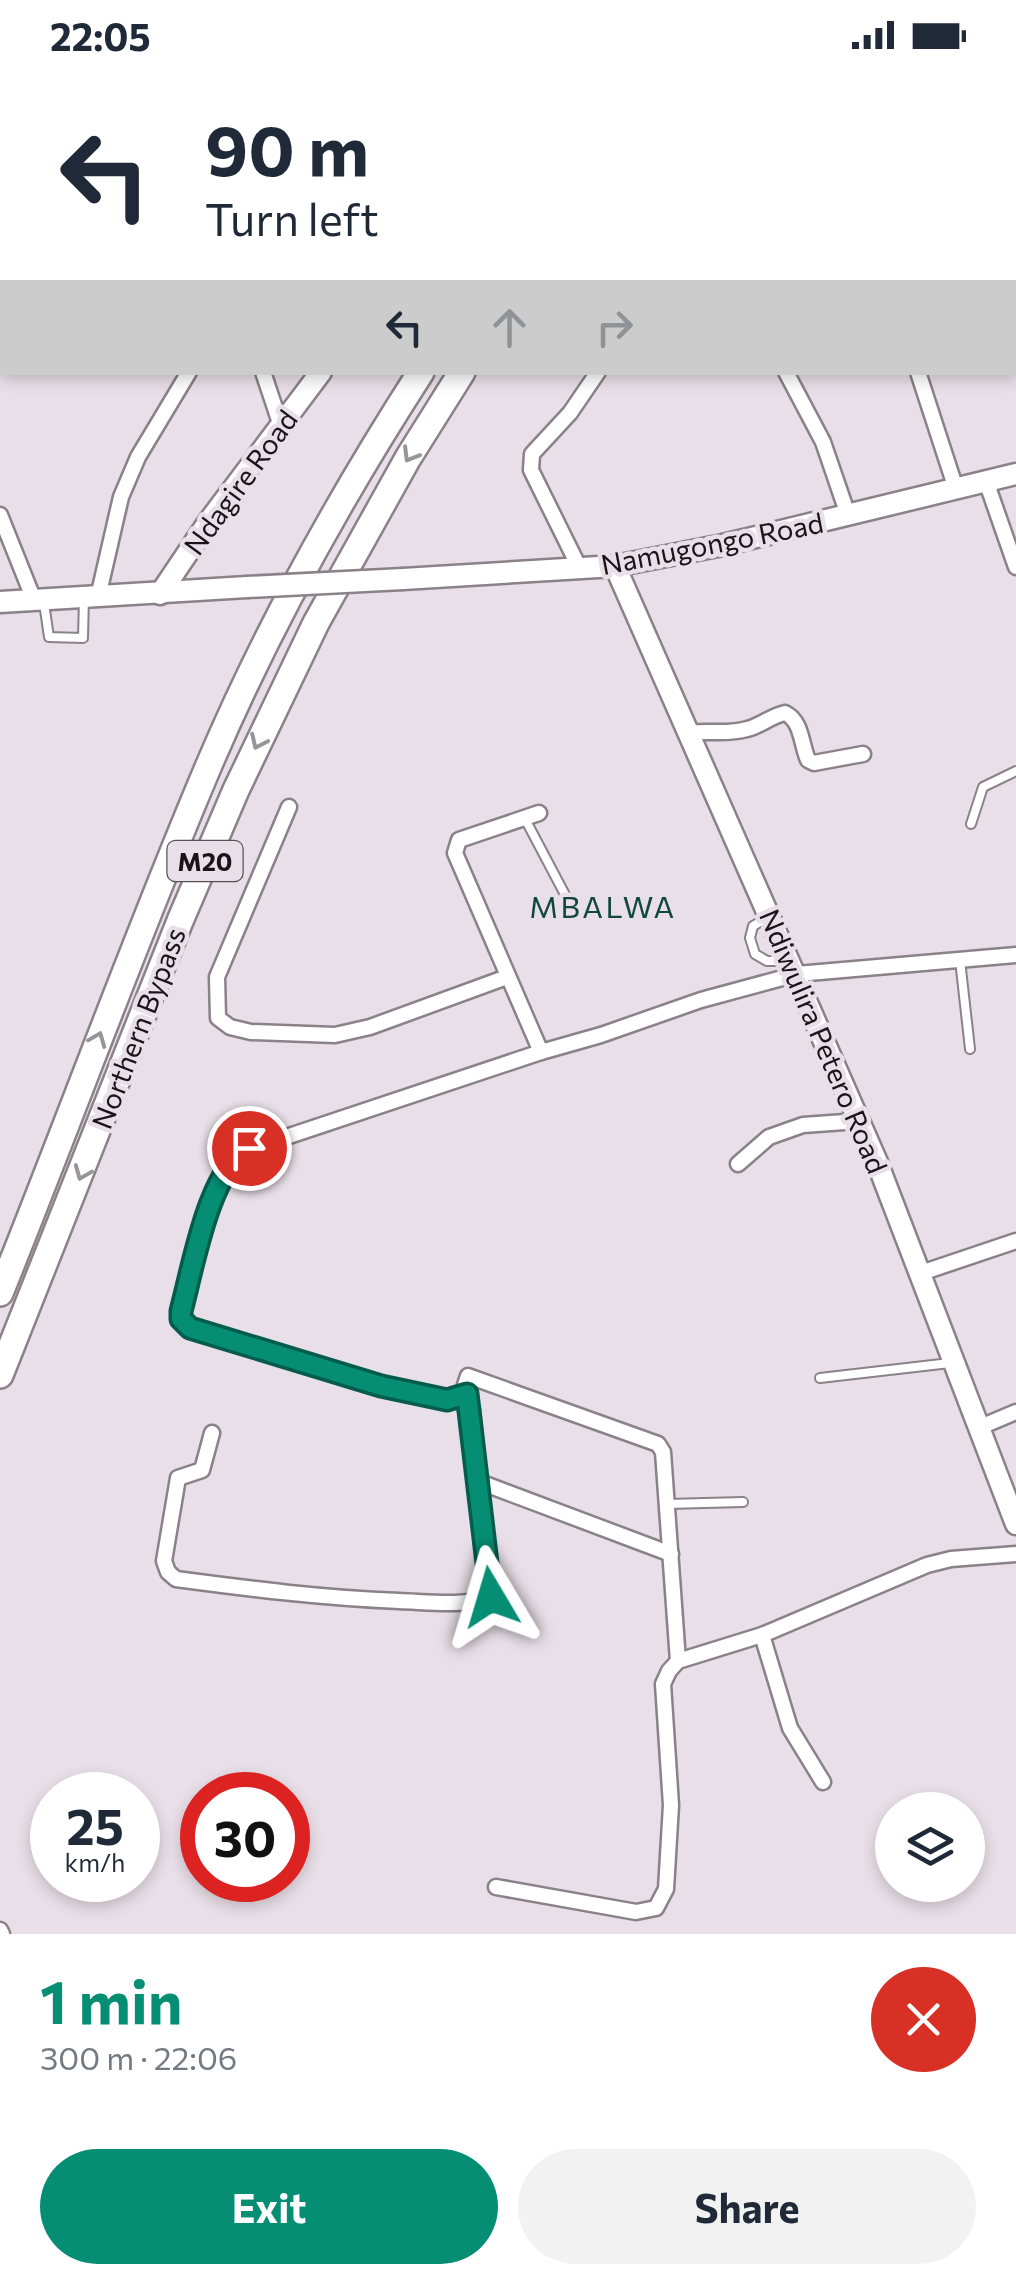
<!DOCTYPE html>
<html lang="en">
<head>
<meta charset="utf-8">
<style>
  :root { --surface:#fff; --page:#f2f2f3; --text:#1f2937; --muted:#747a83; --accent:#068e75 }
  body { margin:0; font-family:Commissioner,sans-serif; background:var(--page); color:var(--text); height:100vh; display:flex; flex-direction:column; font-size:38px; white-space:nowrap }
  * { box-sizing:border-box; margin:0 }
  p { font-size:32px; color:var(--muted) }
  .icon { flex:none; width:55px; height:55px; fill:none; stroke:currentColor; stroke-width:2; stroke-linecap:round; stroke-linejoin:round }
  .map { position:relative; height:1864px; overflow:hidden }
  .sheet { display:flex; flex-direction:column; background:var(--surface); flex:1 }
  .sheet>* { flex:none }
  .guide { position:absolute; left:0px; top:0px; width:1018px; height:305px; box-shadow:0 5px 15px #0003; background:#fff; color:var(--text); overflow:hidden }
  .controls { position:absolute; left:875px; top:1722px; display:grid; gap:20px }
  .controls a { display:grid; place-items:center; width:110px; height:110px; border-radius:50%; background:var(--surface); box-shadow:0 5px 15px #0003; font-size:50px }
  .speed { position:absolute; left:30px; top:1702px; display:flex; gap:20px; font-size:50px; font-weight:700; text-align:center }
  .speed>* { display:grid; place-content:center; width:130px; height:130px; border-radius:50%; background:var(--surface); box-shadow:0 5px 15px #0003; line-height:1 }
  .speed small { font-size:25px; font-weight:400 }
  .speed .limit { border:15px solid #d22; background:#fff; color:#111 }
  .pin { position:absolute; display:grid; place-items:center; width:85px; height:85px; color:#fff; margin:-42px; border:5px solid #fff; border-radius:50%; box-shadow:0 2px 10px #0007 }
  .me { position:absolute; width:110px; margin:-55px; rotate:353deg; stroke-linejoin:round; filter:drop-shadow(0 0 8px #0008) }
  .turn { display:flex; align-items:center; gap:35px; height:210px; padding:0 40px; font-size:45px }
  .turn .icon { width:130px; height:130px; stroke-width:2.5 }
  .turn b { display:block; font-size:70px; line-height:85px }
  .lanes { display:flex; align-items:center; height:95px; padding:0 40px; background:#0003; justify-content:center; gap:50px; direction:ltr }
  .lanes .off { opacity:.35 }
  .round { display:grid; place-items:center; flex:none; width:105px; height:105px; border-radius:52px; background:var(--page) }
  .overview { display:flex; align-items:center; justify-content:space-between; height:170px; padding:0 40px }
  h1 { font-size:60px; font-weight:700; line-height:75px; color:var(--accent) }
  .cta { display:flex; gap:20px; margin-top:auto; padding:20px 40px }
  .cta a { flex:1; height:115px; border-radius:60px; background:var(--accent); color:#fff; font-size:40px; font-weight:700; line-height:115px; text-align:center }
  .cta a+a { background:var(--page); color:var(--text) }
  .status { display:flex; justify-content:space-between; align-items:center; height:70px; padding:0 50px; background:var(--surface); direction:ltr }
  .status svg { height:28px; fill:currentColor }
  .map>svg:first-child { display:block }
</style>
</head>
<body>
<div class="status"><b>22:05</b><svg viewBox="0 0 49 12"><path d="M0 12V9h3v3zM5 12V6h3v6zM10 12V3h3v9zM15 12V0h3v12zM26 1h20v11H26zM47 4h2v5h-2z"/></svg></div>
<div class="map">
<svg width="1016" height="1864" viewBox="0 0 1016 1864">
  <rect width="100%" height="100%" fill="#e9dfe8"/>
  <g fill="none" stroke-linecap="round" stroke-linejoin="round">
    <defs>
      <g id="lane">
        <polyline points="0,200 2,199"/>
        <polyline points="44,533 49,567 83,568 84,527"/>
        <polyline points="524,747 571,836"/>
        <polyline points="971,754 983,717 1016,701"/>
        <polyline points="767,848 753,856 750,868 755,884 767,891 784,891"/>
        <polyline points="960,890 970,979"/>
        <polyline points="820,1308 950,1293"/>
        <polyline points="667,1434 743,1432"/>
      </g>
      <g id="street">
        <polyline points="27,0 29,2"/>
        <polyline points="979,0 980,2"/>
        <polyline points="93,2 98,0"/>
        <polyline points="0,69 2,68"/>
        <polyline points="1015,76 1016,78"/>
        <polyline points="263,302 281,356"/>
        <polyline points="786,302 823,372 848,445"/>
        <polyline points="918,302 956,419"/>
        <polyline points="986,411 1016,497"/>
        <polyline points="0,445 34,530"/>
        <polyline points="580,499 531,400 532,384 570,343 598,302"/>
        <polyline points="98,527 121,427 138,387 189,302"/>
        <path d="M690 663C709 660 727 665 747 659 760 656 771 646 785 643 802 651 801 674 808 690L814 693 863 684"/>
        <polyline points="289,737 217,907 218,948 230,957 251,962 335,965 370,957 507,907"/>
        <polyline points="539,743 459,770 455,783 541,982 601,965 701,930 797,904 1016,885"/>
        <polyline points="738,1094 769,1067 803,1055 859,1051"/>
        <polyline points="921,1203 1016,1171"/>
        <polyline points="467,1325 447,1330 381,1317 190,1258 181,1249 181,1241 220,1107 238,1083 541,982"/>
        <polyline points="978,1358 1016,1342"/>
        <path d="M212 1363 202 1400 178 1408 164 1491 168 1502 176 1509C251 1519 323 1528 399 1531 429 1532 461 1537 491 1527L472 1340 465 1315 468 1306 658 1374 663 1382 678 1591"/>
        <polyline points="477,1411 671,1484"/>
        <polyline points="762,1565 790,1658 823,1712"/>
        <polyline points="496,1817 636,1842 656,1838 666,1819 671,1735 663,1614 669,1601 678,1591 762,1565 927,1495 951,1489 1016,1484"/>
        <polyline points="0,1860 2,1864"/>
      </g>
      <g id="secondary">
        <polyline points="254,0 256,2"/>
        <polyline points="615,496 877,1092 1016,1454"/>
        <polyline points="403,509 615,496 723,475 1016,404"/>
        <polyline points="160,524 209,451 321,302"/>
        <polyline points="0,532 247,517"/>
      </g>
      <g id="highway">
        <polyline points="625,2 627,0"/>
        <polyline points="665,2 667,0"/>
        <path d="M0 1223C71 1047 135 869 209 695 267 559 341 426 421 302"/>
        <polyline points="0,1305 180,851 236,720 316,553 408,388 462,302"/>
      </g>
    </defs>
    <use href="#lane" stroke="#8a8189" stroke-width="12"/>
    <use href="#street" stroke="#8a8189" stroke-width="19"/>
    <use href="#secondary" stroke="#8a8189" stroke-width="25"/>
    <use href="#highway" stroke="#8a8189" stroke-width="30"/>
    <use href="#lane" stroke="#fff" stroke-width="8"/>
    <use href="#street" stroke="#fff" stroke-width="14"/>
    <use href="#secondary" stroke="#fff" stroke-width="20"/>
    <use href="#highway" stroke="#fff" stroke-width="25"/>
    <defs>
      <polyline id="secondary-bridge" points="247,517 403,509"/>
    </defs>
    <use href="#secondary-bridge" stroke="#8a8189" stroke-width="25" stroke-linecap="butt"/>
    <use href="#secondary-bridge" stroke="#fff" stroke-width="20"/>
  </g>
  <defs><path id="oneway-chevron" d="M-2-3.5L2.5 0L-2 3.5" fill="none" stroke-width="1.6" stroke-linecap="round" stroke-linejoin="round" transform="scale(2.5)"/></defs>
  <g stroke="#979597">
    <use href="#oneway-chevron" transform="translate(410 385) rotate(121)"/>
    <use href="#oneway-chevron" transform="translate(258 672) rotate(115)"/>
    <use href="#oneway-chevron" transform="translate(98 969) rotate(-68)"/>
    <use href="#oneway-chevron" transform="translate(82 1103) rotate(112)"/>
  </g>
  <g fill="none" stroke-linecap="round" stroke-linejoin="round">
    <defs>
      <path id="route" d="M249 1078C209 1099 193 1197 181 1241V1249L190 1258 381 1316 447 1330 467 1324 491 1527"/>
    </defs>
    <use href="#route" stroke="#045c4c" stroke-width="25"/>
    <use href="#route" stroke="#068e75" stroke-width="18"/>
  </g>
  <g text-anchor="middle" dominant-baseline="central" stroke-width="9" stroke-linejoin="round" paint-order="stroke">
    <rect fill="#e9dfe8" stroke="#575156" stroke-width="2.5" x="167.5" y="771" width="75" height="40" rx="8"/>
    <g font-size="25" font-weight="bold" fill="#181417">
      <text x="205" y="791">M20</text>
    </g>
    <g font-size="28" fill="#181417" stroke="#e9dfe8">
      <text transform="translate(240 412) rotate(-54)">Ndagire Road</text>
      <text transform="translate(712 473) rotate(-11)">Namugongo Road</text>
      <text transform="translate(138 958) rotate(-69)">Northern Bypass</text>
      <text transform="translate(824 971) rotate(67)">Ndiwulira Petero Road</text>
    </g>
    <g font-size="30" letter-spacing="2.5" fill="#11483c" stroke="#e9dfe8">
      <text x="603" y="835">MBALWA</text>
    </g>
  </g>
</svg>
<div class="controls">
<a><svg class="icon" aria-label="layers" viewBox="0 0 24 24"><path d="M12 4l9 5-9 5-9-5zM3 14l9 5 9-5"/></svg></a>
</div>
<div class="speed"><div>25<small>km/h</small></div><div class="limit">30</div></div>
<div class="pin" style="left:249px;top:1078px;background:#d93025"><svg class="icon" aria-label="arrive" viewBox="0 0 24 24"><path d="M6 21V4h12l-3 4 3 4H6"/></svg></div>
<svg class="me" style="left:491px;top:1527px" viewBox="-20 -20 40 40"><path d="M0-17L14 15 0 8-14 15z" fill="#068e75" stroke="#fff" stroke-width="4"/></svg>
<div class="guide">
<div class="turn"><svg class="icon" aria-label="left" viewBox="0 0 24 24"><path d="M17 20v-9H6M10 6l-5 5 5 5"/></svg><div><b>90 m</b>Turn left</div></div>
<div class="lanes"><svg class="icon" aria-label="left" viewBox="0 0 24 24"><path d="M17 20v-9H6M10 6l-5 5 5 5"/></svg><svg class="icon off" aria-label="ahead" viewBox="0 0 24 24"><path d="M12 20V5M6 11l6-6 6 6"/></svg><svg class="icon off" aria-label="right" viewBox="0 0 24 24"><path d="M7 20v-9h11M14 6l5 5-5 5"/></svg></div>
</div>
</div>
<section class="sheet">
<div class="overview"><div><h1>1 min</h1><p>300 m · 22:06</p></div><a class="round" style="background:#d93025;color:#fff"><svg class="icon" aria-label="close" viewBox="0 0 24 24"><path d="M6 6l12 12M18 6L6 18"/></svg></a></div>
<div class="cta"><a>Exit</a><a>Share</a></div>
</section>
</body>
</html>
